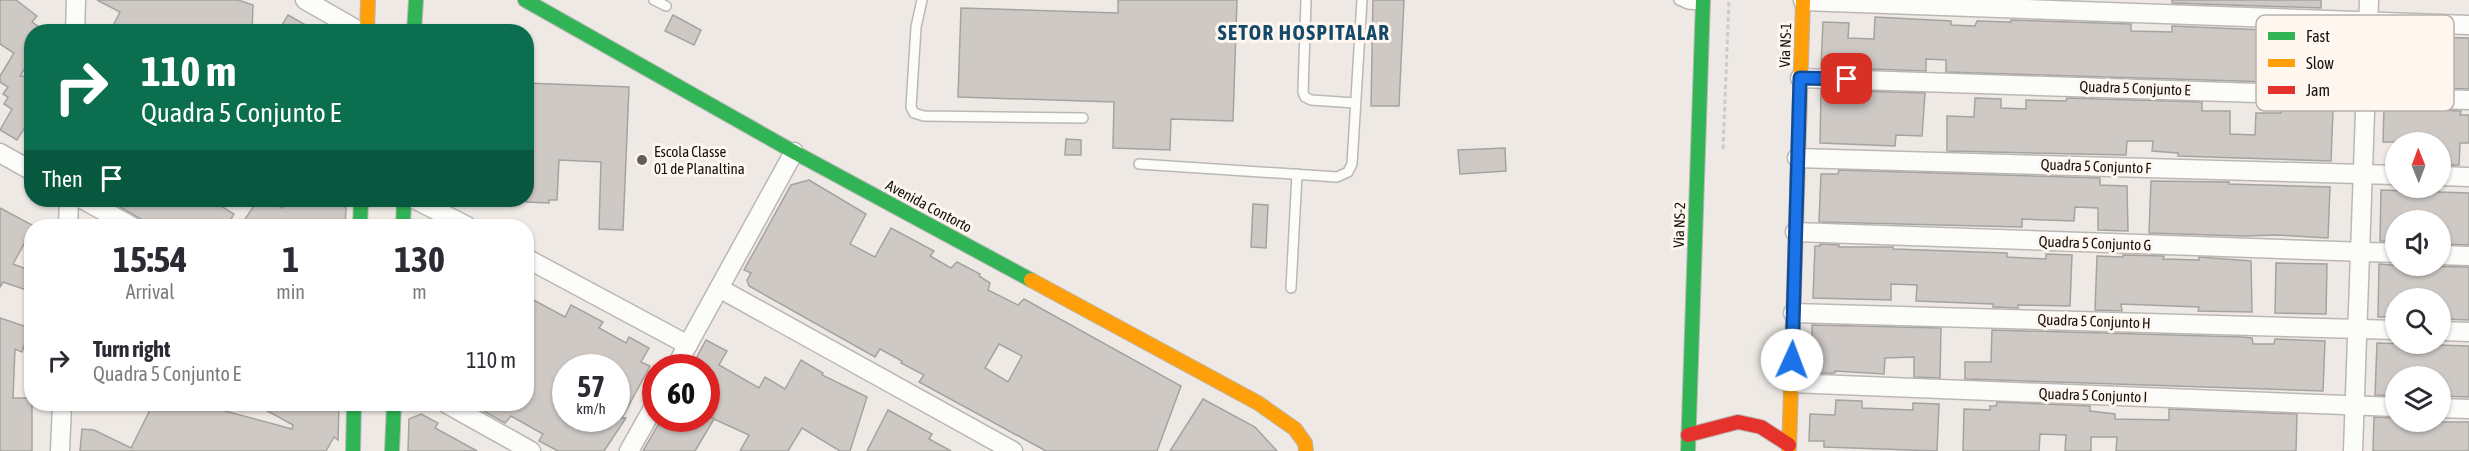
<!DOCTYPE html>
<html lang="en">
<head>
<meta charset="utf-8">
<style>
  :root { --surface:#fff; --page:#f2f2f3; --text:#2b2b33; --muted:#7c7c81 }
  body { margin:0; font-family:"Asap Condensed",sans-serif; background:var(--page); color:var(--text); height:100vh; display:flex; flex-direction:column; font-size:22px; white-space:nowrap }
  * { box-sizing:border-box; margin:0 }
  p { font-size:20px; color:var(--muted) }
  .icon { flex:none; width:33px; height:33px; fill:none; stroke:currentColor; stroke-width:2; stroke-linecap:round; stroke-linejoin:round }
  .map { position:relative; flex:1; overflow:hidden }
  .side { position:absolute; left:24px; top:219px; width:510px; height:192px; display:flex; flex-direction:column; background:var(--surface); border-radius:24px; box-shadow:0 2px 4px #0004 }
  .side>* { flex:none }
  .top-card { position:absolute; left:24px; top:24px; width:510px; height:183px; border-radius:24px; box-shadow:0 2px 4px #0004; background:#0b6e4f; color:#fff; overflow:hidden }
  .needle { width:39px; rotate:359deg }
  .buttons { position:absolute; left:2385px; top:132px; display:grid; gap:12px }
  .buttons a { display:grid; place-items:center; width:66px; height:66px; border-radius:50%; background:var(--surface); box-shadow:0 2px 4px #0004; font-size:30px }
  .speed { position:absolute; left:552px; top:354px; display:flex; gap:12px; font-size:30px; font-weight:700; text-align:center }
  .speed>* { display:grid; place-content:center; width:78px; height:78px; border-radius:50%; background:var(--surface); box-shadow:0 2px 4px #0004; line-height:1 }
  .speed small { font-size:15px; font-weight:400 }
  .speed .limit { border:9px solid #d22; background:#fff; color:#111 }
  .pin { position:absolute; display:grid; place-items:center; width:51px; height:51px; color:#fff; margin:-26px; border-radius:12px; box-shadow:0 3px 9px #0006 }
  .me { position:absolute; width:66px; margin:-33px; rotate:2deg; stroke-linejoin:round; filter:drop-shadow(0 0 4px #0008) }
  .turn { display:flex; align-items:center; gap:21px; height:126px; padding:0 18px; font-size:27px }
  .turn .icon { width:78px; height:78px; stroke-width:2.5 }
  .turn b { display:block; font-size:42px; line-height:51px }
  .then { display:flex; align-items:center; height:57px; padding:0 18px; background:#0003; gap:12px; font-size:22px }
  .eta { display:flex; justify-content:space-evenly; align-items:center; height:102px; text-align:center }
  .eta b { font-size:36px; font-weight:700; line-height:42px }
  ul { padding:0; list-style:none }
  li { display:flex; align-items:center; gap:18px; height:78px; padding:0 18px }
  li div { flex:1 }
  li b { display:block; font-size:22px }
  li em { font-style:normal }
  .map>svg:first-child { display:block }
</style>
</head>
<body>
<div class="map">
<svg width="2469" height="451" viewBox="0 0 2469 451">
  <rect width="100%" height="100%" fill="#eee9e4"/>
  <g fill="#cec9c5" stroke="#a6a39f" stroke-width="1.5" fill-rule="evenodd">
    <polygon points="0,0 16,0 37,16 32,22 39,27 35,32 32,32 32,57 20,76 32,77 32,116 17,140 0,130 12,109 4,104 8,97 3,94 8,87 0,82 0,76 14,53 0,44"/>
    <polygon points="97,0 238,0 253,5 252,32 110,32 120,12"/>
    <polygon points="1118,0 1237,0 1233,121 1171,119 1170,150 1113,148 1114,102 958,97 961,8 1118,13"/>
    <polygon points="1373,0 1404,0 1399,106 1371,106"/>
    <polygon points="2172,0 2321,0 2321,8 2172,3"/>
    <polygon points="288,15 318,32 278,32"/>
    <polygon points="673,15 701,30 694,45 665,31"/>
    <polygon points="1875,17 1951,21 1951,25 1975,26 1977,21 2011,22 2011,20 2131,24 2131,31 2172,32 2172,26 2335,33 2334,84 1946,72 1946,60 1926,59 1926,71 1821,67 1823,22 1849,23 1848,38 1874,39"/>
    <polygon points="2387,36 2469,38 2469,89 2385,86"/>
    <polygon points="526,83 629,87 623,230 599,229 601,162 559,160 557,200 549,200 549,203 526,202"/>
    <polygon points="1821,90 1925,93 1922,136 1896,135 1895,146 1820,143"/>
    <polygon points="1975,98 2001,99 2001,108 2026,109 2026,100 2066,101 2067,98 2202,102 2202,111 2230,111 2230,134 2255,135 2256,113 2281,113 2281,105 2329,107 2328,110 2333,110 2331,161 2178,156 2178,153 2152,151 2153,141 2127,141 2126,155 1947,151 1947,116 1974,117"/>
    <polygon points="2384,108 2461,111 2460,115 2469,115 2469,143 2460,143 2459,165 2440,165 2440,142 2383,142"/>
    <polygon points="1066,139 1081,140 1081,155 1065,155"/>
    <polygon points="1505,148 1506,171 1460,174 1458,150"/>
    <polygon points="1839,170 2100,178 2100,185 2127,186 2128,231 2098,230 2098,208 2075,207 2074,221 2022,219 2022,227 1819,222 1821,174 1838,174"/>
    <path d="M809 180 866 214 850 244 875 257 891 228 934 251 930 256 951 268 957 262 980 274 979 276 990 283 988 290 1018 305 1024 299 1181 386 1157 451H1046L919 382 924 375 901 363 902 361 880 349 875 357 749 286 747 280 751 273 744 270 791 185ZM999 344 1022 356 1008 382 985 368Z"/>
    <polygon points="2151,181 2229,182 2229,184 2330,187 2328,238 2276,235 2244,236 2149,233"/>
    <polygon points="2381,190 2469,193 2469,245 2440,244 2440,220 2396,220 2396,242 2380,241"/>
    <polygon points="108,200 211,200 234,214 227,226 153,226"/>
    <polygon points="258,200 269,200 282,208 288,200 342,200 340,204 346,208 345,226 341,226 331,220 326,226 251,226 243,222"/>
    <polygon points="1253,204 1268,205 1266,248 1251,247"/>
    <polygon points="0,208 34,226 13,264 32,271 32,292 3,282 0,287"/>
    <polygon points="1820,244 1839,245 1839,247 1893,247 1893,249 2007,253 2007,257 2046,259 2046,254 2072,255 2070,306 2018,305 2018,308 1993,307 1993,304 1916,301 1917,285 1891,284 1891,300 1813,298 1815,246 1820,246"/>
    <polygon points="2123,255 2164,256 2163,259 2199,260 2199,257 2251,261 2252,312 2198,311 2199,307 2121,304 2122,311 2095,310 2097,256 2123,257"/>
    <polygon points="2276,263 2327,264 2326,314 2275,313"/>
    <polygon points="2379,264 2404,266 2469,267 2469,320 2444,319 2444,311 2440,311 2440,298 2396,298 2396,317 2378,317"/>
    <path d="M526 296 565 317 571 305 603 322 599 328 626 343 629 337 649 348 641 362 650 366 622 418H626L604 451H558L539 441 543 434 511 416 505 423 471 404H526ZM584 355 609 368H616V418H566V368H577Z"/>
    <polygon points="0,318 30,328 22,352 15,349 13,398 32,398 32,451 0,451"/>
    <polygon points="1812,325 1941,328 1940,378 1914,377 1914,357 1885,358 1884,374 1835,371 1835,373 1814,373 1815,343 1812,342"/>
    <polygon points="1992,330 2243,337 2252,338 2253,344 2274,344 2275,339 2325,341 2323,391 1965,379 1965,362 1991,362"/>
    <polygon points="706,340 727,351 719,365 759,388 765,377 785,389 801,360 823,373 822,375 867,397 850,451 840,451 802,428 788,451 740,451 749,435 714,419 695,451 643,451 662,418 714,418 706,415 706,368 691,368"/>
    <polygon points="2377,343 2469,346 2469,397 2440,396 2440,376 2396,376 2396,396 2375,395"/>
    <polygon points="1203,399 1255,427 1277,451 1170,451"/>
    <polygon points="1836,400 1862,401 1862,408 1913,410 1913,403 1939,404 1937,451 1824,447 1824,441 1809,441 1810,414 1835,415"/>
    <polygon points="1997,402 2090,406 2090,411 2115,414 2115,419 2169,420 2169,409 2297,414 2296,451 2116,451 2117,437 2091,437 2091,451 2065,451 2066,435 2040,434 2039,451 1963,451 1964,409 1990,410 1990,406 1996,406"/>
    <polygon points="153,404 199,404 292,429 293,425 255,404 339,404 338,440 334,437 326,451 80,451 82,429 94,430 131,448"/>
    <polygon points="888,410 932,434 929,439 951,451 867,451"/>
    <polygon points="421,414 438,423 435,428 477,451 408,451 409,419"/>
    <polygon points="2374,417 2396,418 2396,422 2469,422 2469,451 2373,451"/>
  </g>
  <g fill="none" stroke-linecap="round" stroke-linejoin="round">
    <defs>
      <g id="lane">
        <polyline points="654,0 666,6"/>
        <polyline points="922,0 916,27 911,107 914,113 924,116 1083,118"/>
        <polyline points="1306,0 1303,92 1305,97 1311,100 1355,103"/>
        <polyline points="1679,0 1688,4 1700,5"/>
        <polyline points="1139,164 1337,177 1348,172 1352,164 1362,0"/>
        <polyline points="1291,288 1297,174"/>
      </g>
      <g id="street">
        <polyline points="305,0 361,32"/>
        <polyline points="1803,1 2469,25"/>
        <polyline points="75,32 76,0"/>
        <polyline points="1800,78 2469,100"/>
        <polyline points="0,153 32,171"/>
        <polyline points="1797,158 2396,175"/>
        <polyline points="2440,176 2469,177"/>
        <polyline points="84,200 131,226"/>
        <polyline points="416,200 467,226"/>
        <polyline points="68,226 69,200"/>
        <polyline points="1795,232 2396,253"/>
        <polyline points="2440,255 2469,256"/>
        <polyline points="526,258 688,345"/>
        <polyline points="719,288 1013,451"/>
        <polyline points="1793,313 2396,330"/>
        <polyline points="2440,331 2469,332"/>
        <polyline points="675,368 794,152"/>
        <polyline points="1791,383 2396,407"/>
        <polyline points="447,404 531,451"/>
        <polyline points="2440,408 2469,409"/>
        <polyline points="60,451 62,404"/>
        <polyline points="629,451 656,403"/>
        <polyline points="2353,451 2369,0"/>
      </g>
      <g id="fast">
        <polyline points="525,0 794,152 1031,280"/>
        <polyline points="414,32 416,0"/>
        <polyline points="360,226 361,200"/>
        <polyline points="403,226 404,200"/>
        <polyline points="353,451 354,404"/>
        <polyline points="392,451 394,404"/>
        <polyline points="1688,451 1703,0"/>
      </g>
      <g id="slow">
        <polyline points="367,32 368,0"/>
        <polyline points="1031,280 1258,403 1295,429 1305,443 1306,451"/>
        <polyline points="1789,451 1803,0"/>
      </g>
      <polyline id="jam" points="1688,435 1738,422 1761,427 1789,445"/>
    </defs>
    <use href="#lane" stroke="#bbb8b4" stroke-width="12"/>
    <use href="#street" stroke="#bbb8b4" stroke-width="21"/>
    <use href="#fast" stroke="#bbb8b4" stroke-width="16"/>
    <use href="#slow" stroke="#bbb8b4" stroke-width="16"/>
    <use href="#jam" stroke="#bbb8b4" stroke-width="16"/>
    <polyline stroke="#cdcbca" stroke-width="3" stroke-dasharray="4.5 3" stroke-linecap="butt" points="1723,149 1729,0"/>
    <use href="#lane" stroke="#fcfcfb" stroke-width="9"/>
    <use href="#street" stroke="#fcfcfb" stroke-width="18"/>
    <use href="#fast" stroke="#30b455" stroke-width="14"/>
    <use href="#slow" stroke="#ff9f0a" stroke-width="14"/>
    <use href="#jam" stroke="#e5322d" stroke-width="14"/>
  </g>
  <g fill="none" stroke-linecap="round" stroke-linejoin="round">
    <defs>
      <polyline id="route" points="1792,360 1800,78 1847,79"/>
    </defs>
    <use href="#route" stroke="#114b97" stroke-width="15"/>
    <use href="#route" stroke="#1a73e8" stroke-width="10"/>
  </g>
  <circle fill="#605d59" stroke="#fff6ef" stroke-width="2" cx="642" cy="160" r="6"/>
  <g text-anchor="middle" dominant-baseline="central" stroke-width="6" stroke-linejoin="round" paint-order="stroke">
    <g font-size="15" fill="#14110e" stroke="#fff6ef">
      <text transform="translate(1785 45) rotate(-88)">Via NS-1</text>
      <text transform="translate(2135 88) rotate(2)">Quadra 5 Conjunto E</text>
      <text transform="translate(2096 166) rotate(2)">Quadra 5 Conjunto F</text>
      <text transform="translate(929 206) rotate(28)">Avenida Contorto</text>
      <text transform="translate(1679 225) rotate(-88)">Via NS-2</text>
      <text transform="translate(2095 243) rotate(2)">Quadra 5 Conjunto G</text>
      <text transform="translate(2094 321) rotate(2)">Quadra 5 Conjunto H</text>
      <text transform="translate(2093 395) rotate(2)">Quadra 5 Conjunto I</text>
    </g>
    <g font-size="15" fill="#14110e" stroke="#fff6ef" text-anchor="start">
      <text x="654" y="151">Escola Classe<tspan x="654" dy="17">01 de Planaltina</tspan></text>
    </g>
    <g font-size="21" font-weight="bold" letter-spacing="1.5" fill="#13496b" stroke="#fff6ef">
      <text x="1304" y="32">SETOR HOSPITALAR</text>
    </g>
  </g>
  <rect x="2256" y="15" width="198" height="96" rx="9" fill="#fff6ef" stroke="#b8b1ac" stroke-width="1.5"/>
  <rect x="2268" y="32" width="27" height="8" fill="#30b455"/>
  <rect x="2268" y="59" width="27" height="8" fill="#ff9f0a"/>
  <rect x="2268" y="86" width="27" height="8" fill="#e5322d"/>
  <g font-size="16" fill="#14110e">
    <text x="2306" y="42">Fast</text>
    <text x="2306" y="69">Slow</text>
    <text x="2306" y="96">Jam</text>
  </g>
</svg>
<div class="buttons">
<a><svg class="needle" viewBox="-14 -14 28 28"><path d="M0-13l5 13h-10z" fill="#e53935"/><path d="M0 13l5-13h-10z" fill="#7c7c81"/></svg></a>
<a><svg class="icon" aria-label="sound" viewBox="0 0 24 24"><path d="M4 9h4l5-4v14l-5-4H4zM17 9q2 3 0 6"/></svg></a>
<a><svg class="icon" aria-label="search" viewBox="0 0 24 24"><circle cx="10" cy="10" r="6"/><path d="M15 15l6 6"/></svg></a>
<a><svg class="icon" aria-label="layers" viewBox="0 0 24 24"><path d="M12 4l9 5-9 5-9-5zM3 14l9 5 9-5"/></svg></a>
</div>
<div class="speed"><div>57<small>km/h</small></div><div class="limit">60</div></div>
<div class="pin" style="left:1847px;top:79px;background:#d93025"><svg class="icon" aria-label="arrive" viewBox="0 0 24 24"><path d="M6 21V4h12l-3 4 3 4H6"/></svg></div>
<svg class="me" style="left:1792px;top:360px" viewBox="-20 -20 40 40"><circle r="19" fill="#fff"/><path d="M0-13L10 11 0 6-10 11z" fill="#1a73e8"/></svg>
<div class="top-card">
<div class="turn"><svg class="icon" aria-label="right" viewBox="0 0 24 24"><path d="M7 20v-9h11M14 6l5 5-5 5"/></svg><div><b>110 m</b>Quadra 5 Conjunto E</div></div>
<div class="then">Then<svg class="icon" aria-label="arrive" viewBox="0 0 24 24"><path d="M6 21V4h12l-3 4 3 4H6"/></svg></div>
</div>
<section class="side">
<div class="eta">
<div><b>15:54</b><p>Arrival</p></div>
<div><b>1</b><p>min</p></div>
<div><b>130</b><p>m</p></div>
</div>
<ul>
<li><svg class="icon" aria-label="right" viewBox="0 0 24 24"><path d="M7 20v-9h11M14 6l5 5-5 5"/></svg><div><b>Turn right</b><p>Quadra 5 Conjunto E</p></div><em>110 m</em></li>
</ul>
</section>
</div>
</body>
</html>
